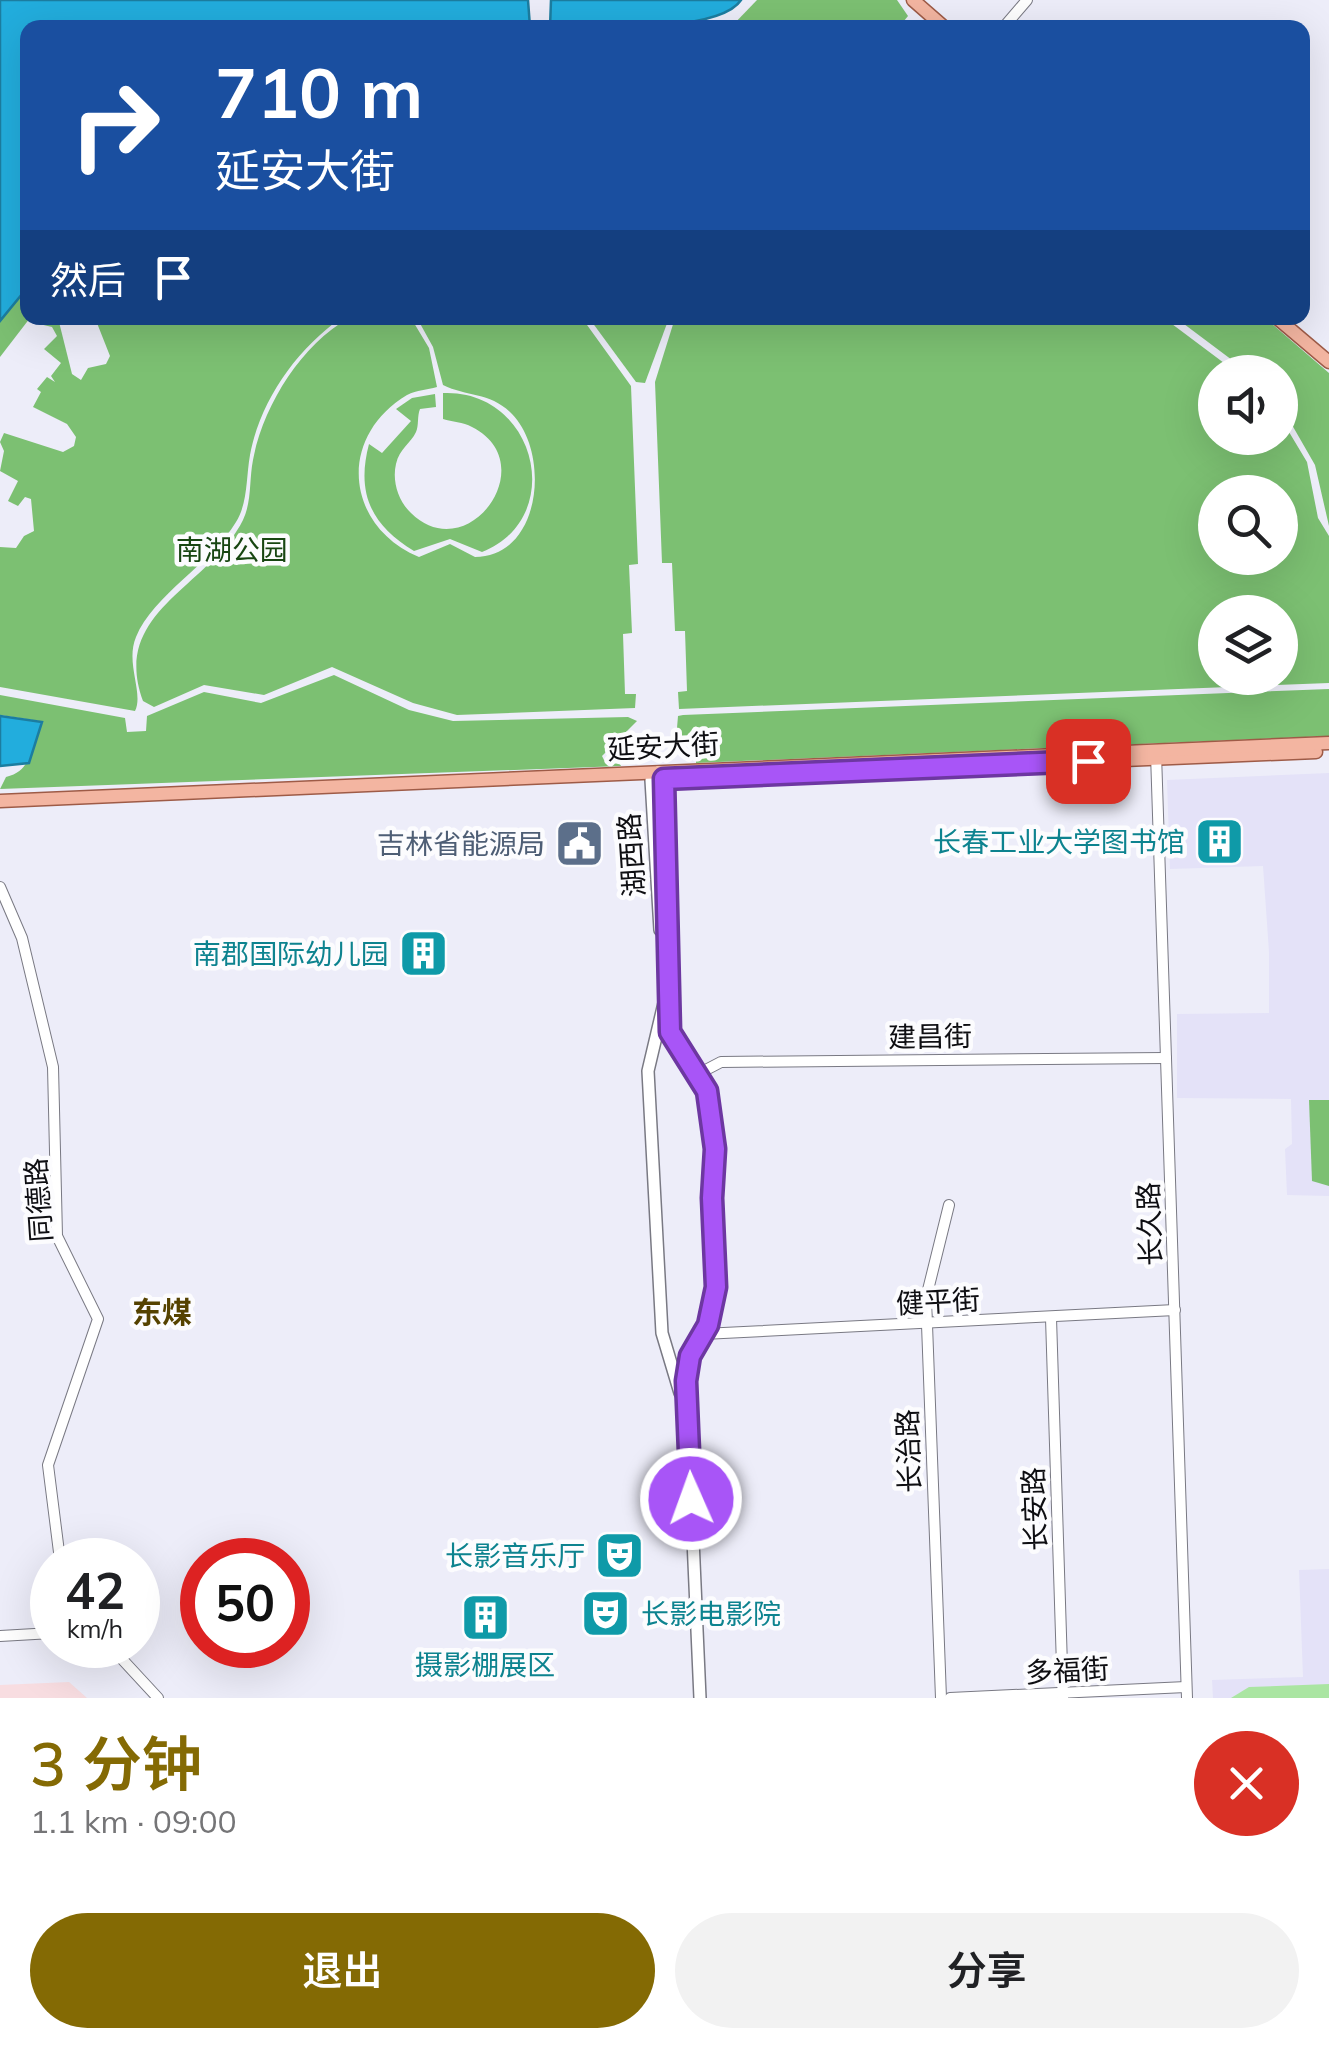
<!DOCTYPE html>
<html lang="zh">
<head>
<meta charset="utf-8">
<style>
  :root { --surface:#fff; --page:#f2f2f2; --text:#202124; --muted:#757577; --accent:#846a04 }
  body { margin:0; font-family:Mulish,"Noto Sans SC",sans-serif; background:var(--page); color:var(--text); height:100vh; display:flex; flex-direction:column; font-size:38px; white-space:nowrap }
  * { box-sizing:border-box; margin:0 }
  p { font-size:32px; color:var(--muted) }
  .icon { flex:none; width:55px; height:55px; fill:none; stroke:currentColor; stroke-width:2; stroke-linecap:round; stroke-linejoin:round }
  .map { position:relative; height:1698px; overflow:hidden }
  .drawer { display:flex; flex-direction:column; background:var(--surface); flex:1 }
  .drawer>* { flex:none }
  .guide { position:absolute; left:20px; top:20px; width:1290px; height:305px; border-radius:20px; box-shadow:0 10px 40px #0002; background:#1a4fa0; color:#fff; overflow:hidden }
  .buttons { position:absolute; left:1198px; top:355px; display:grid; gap:20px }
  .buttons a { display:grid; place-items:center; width:100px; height:100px; border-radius:50%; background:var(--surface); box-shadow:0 10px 40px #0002; font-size:50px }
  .speed { position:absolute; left:30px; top:1538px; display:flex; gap:20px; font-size:50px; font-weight:700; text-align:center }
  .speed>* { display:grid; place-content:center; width:130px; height:130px; border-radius:50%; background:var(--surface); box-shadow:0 10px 40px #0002; line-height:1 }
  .speed small { font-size:25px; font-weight:400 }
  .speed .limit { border:15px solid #d22; background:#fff; color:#111 }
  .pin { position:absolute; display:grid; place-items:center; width:85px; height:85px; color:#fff; margin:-42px; border-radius:20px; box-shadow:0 5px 15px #0006 }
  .me { position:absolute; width:110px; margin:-55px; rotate:358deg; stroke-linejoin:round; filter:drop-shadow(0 0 8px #0008) }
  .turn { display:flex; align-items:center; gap:35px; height:210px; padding:0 30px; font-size:45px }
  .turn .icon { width:130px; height:130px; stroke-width:2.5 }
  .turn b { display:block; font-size:70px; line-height:85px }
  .then { display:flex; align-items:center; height:95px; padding:0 30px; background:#0003; gap:20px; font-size:38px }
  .round { display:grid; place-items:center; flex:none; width:105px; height:105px; border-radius:52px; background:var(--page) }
  .overview { display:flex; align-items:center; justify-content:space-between; height:170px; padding:0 30px }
  h1 { font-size:60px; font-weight:600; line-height:75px; color:var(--accent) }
  .primary-button { display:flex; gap:20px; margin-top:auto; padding:20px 30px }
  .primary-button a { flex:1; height:115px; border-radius:60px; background:var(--accent); color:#fff; font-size:40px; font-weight:600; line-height:115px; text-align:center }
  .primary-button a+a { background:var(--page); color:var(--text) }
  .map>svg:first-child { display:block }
</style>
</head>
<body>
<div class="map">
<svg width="1329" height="1698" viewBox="0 0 1329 1698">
  <rect width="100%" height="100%" fill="#ededf9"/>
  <polygon fill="#f8dde1" points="69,1682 87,1698 0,1698 0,1685"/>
  <g fill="#e4e2f8">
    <polygon points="1329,773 1329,1196 1287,1195 1285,1149 1292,1144 1291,1099 1177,1098 1177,1014 1269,1013 1269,952 1263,866 1170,869 1167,780"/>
    <polygon points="1329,1569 1329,1698 1213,1698 1212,1680 1303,1677 1299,1570"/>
  </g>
  <polygon fill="#aae5a2" points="1329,1684 1329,1698 1231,1698 1249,1687"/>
  <g fill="#7cc072" fill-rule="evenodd">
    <polygon points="757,0 897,0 908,16 899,27 731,27"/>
    <polygon points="27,288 30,318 0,357 0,321"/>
    <path d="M39 318H58L72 374 81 380 88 368 106 364 110 356 95 318H341C296 350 260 401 250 455 246 477 248 503 236 522 211 564 153 595 136 637 125 663 144 693 135 711L0 687V547L16 548 24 536 34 531 31 499 25 497 18 506 8 501 18 481 0 471 4 451 0 442 4 433 63 452 74 446 76 437 67 424 33 407 41 392 37 389 47 377 55 382 51 376 61 363 44 349 57 336 52 327 35 323Z"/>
    <path d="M349 318H411L429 348 437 387C427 390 417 390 407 395 337 437 345 526 419 557L450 544 475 557C541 557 551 454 512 414 491 392 467 397 443 385L433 347 417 318H582L631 386 638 564 629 565 632 633 623 634 625 694H636L635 708 457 715 413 703 332 667 264 695 204 685 154 707 143 701C110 611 209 588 243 520 252 501 249 480 253 460 263 406 301 345 349 318Z"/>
    <polygon points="589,318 669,318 645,383 636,382"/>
    <path d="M675 318H1164L1236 372H1215V438H1280V417L1307 462 1318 518 1329 536V683L679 709 678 692 687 691 685 631H675L672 563H662L655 382ZM1215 492H1280V558H1215ZM1215 612H1280V678H1215Z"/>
    <polygon points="1176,318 1265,318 1329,373 1329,526 1315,465 1280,404 1280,372 1248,372"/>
    <path d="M443 393C536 389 568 518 482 552L450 539 414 551C371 525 356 493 369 444L382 453 411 421 396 409 412 398 435 394 436 407 420 409C417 416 419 426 416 432 411 443 399 449 396 464 392 481 398 501 411 513 468 569 544 463 472 427 463 422 452 422 443 419Z"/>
    <path d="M334 675 409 710 453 721 628 717 637 721 602 756 604 760 617 759 621 766 0 789 6 777C34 770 28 748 41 726L39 721 0 715V695L125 718 127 732 146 731 147 716 204 692 261 703Z"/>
    <polygon points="1329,689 1329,736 696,763 696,744 676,740 678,716 683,715"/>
    <polygon points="1309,1100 1329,1100 1329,1186 1312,1181"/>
  </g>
  <g fill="#22addd" stroke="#1c7da0" stroke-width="2.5">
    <polygon points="0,0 528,0 530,27 28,28 27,288 0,321"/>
    <path d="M551 0H741C720 33 590 28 550 28Z"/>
    <polygon points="0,716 42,722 29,763 0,766"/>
  </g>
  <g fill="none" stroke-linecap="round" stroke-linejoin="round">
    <defs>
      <g id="tertiary">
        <polyline points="1003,28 1027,0"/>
        <polyline points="1156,754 1187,1698"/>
        <polyline points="0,887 22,938 53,1067 57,1236 98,1319 48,1465 60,1560"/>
        <polyline points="698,1074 721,1062 1166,1058"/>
        <polyline points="1051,1318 1063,1698"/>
        <polyline points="703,1334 1175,1310"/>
        <polyline points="0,1636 52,1633"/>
        <polyline points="109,1645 158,1698"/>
        <polyline points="941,1698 926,1298 949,1205"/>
        <polyline points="950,1698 1186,1687"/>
      </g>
      <g id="secondary">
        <polyline points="658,772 663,779 670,1032 707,1091 715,1149 712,1199 716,1287 708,1325 690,1356 686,1381 700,1698"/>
        <polyline points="658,772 651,780 660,930"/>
        <polyline points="664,1003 648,1071 662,1333 680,1393"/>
      </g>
      <g id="primary">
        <polyline points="913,0 945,28"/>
        <polyline points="1277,318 1329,362"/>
        <polyline points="957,767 1316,752"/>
        <polyline points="0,801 1329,743"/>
      </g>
    </defs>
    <use href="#tertiary" stroke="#797983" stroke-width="12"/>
    <use href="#secondary" stroke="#797983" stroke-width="14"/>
    <use href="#primary" stroke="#9e5b47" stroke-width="15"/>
    <use href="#tertiary" stroke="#fff" stroke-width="10"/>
    <use href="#secondary" stroke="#fff" stroke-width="11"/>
    <use href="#primary" stroke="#f3b5a1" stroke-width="12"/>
  </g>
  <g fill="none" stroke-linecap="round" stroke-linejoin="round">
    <defs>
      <polyline id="route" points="691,1499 686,1381 690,1356 708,1325 716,1287 712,1198 715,1149 707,1091 670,1032 664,779 1088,761"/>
    </defs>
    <use href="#route" stroke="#6d37a1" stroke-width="25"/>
    <use href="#route" stroke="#a855f7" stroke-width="18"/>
  </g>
  <defs>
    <symbol id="building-square" viewBox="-11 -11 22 22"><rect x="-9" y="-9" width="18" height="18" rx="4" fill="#0f9aa8" stroke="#fcfcfe"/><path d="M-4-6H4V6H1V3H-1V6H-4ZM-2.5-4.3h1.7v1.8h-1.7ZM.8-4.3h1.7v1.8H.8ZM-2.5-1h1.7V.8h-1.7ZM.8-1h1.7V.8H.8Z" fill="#fff"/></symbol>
    <symbol id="civic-square" viewBox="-11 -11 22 22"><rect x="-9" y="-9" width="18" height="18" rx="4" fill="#5c6f8a" stroke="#fcfcfe"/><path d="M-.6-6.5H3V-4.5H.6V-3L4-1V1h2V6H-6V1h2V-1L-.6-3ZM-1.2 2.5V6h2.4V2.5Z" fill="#fff"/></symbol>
    <symbol id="theatre-square" viewBox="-11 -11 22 22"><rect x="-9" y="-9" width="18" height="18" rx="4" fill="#0f9aa8" stroke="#fcfcfe"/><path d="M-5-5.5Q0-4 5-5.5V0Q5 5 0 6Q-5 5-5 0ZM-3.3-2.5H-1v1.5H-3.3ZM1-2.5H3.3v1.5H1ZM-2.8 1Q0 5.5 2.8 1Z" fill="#fff"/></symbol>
  </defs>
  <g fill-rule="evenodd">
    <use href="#building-square" x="1192" y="814" width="55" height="55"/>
    <use href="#civic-square" x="552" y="816" width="55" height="55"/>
    <use href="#building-square" x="396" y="926" width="55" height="55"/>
    <use href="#theatre-square" x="592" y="1528" width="55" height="55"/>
    <use href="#theatre-square" x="578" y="1586" width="55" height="55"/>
    <use href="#building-square" x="458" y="1590" width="55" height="55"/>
  </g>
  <g text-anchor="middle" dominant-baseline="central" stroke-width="9" stroke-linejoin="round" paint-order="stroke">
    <g font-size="28" fill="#184612" stroke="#fcfcfe">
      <text x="232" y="549">南湖公园</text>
    </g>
    <g font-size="28" fill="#0e0e12" stroke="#fcfcfe">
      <text transform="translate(663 746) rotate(-3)">延安大街</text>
      <text transform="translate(631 855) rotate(-94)">湖西路</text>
      <text transform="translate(930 1036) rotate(-1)">建昌街</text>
      <text transform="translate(38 1200) rotate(-94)">同德路</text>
      <text transform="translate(1149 1224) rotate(-92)">长久路</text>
      <text transform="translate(938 1301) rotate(-3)">健平街</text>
      <text transform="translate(908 1451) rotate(-92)">长治路</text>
      <text transform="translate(1034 1509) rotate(-92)">长安路</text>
      <text transform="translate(1067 1670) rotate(-3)">多福街</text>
    </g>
    <g font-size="28" fill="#0d838f" stroke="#fcfcfe" text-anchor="end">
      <text x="1185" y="841">长春工业大学图书馆</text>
      <text x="389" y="953">南郡国际幼儿园</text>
      <text x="585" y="1555">长影音乐厅</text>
      <text x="641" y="1613" text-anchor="start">长影电影院</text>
      <text x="485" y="1664" text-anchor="middle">摄影棚展区</text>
    </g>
    <g font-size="28" fill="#4e5e75" stroke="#fcfcfe" text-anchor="end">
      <text x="545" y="843">吉林省能源局</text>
    </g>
    <g font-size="30" font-weight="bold" fill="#554200" stroke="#fcfcfe">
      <text x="162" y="1312">东煤</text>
    </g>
  </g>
</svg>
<div class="buttons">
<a><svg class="icon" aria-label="sound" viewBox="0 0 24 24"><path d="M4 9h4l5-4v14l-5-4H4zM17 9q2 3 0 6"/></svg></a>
<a><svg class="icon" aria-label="search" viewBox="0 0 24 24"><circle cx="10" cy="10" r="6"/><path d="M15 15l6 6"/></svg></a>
<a><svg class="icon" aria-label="layers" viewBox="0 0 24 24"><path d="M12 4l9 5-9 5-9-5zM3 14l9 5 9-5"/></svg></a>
</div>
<div class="speed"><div>42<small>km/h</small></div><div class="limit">50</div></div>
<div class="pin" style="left:1088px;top:761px;background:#d93025"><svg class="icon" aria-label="arrive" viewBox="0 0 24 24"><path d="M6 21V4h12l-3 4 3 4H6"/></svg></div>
<svg class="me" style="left:691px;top:1499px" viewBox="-20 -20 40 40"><circle r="17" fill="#a855f7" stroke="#fff" stroke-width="3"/><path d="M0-11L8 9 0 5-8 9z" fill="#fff"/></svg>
<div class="guide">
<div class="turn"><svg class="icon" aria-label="right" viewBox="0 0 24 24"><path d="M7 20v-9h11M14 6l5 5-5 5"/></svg><div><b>710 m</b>延安大街</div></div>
<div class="then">然后<svg class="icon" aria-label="arrive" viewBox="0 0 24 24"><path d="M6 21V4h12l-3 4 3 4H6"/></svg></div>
</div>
</div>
<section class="drawer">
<div class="overview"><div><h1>3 分钟</h1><p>1.1 km · 09:00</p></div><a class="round" style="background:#d93025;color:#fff"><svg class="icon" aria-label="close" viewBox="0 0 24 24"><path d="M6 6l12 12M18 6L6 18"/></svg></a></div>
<div class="primary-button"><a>退出</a><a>分享</a></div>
</section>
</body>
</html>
